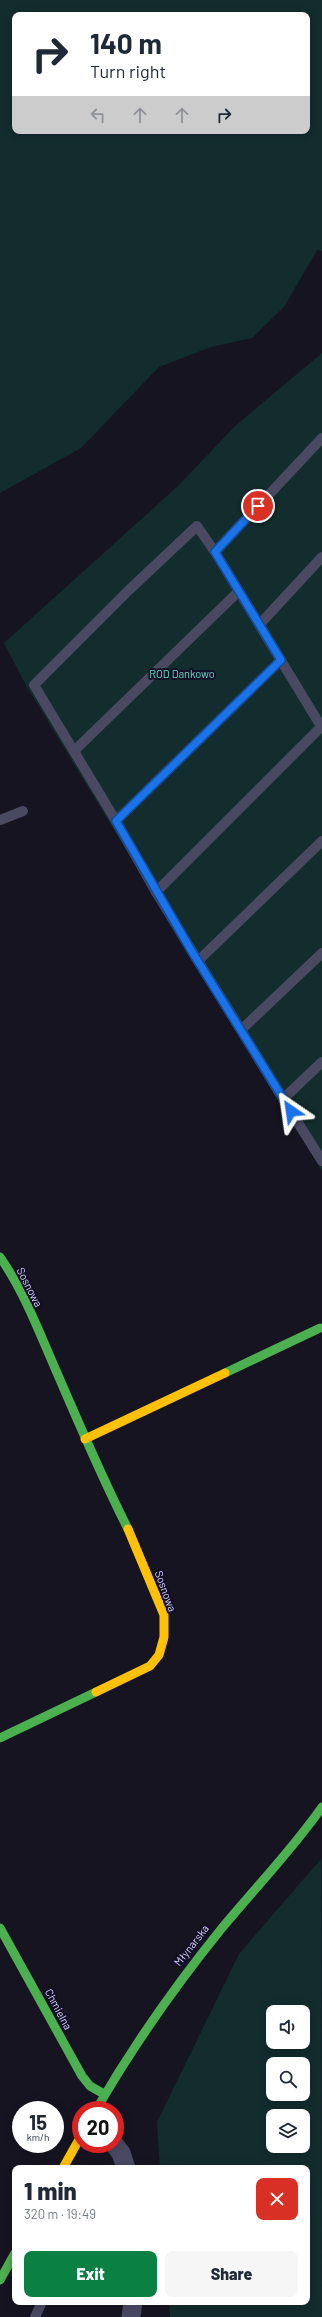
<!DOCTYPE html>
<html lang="en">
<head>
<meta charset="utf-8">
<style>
  :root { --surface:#fff; --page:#f6f6f7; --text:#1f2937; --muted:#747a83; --accent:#0b8043 }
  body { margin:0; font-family:Barlow,sans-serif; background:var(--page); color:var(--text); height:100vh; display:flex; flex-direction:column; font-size:15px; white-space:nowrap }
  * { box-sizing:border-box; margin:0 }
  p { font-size:13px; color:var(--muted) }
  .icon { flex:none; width:22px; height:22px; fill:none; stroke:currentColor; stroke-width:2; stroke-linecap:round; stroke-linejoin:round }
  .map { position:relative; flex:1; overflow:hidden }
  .sheet { position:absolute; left:12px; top:2165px; width:298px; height:140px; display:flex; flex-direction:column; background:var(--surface); border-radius:8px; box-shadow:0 2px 10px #0003 }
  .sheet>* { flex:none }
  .guide { position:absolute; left:12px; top:12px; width:298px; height:122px; border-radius:8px; box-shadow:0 2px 10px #0003; background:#fff; color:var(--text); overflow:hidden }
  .fabs { position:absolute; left:266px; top:2005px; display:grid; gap:8px }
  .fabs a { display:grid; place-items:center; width:44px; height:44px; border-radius:8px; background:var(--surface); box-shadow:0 2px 10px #0003; font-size:20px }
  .speed { position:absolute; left:12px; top:2101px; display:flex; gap:8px; font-size:20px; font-weight:700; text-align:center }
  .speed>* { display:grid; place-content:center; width:52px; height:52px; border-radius:50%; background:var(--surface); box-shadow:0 2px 10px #0003; line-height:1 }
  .speed small { font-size:10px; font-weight:400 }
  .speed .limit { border:6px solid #d22; background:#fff; color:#111 }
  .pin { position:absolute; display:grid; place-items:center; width:34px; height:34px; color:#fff; margin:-17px; border:2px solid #fff; border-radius:50%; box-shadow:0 1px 4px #0007 }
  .me { position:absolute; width:44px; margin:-22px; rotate:328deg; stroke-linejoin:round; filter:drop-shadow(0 0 3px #0008) }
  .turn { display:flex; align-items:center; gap:14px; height:84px; padding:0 12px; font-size:18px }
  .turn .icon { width:52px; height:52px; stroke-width:2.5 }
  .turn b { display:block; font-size:28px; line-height:34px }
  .lanes { display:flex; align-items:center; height:38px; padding:0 12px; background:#0003; justify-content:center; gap:20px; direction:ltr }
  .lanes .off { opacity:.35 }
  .round { display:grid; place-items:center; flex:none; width:42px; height:42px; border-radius:8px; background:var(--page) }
  .headline { display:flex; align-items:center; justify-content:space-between; height:68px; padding:0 12px }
  h1 { font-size:24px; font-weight:800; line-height:30px }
  .action { display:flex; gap:8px; margin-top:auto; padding:8px 12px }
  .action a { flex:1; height:46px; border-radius:8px; background:var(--accent); color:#fff; font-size:16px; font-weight:800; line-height:46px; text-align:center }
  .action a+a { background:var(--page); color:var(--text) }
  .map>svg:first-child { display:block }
</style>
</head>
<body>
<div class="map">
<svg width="322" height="2317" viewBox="0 0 322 2317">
  <rect width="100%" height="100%" fill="#161421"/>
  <g fill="#132c2d" fill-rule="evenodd">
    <path d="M0 0H322V251L317 250 284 307 252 338 211 347 159 367 81 448 0 493ZM15 15H307V131H15Z"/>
    <polygon points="322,353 322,1171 27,687 4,643 178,486 235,426"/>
    <path d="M321 1859 322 2317H170L169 2302H307V2168H160L157 2122 239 1954ZM273 2012H303V2042H273ZM273 2064H303V2094H273ZM273 2116H303V2146H273Z"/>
  </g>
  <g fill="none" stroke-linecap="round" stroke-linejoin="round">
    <g stroke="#4a4962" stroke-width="10">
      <polyline points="215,552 322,728"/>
      <polyline points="259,625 322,557"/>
      <polyline points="321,727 156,892 198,961 322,841"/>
      <polyline points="74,751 239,591"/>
      <polyline points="0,820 23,811"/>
      <polyline points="116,821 281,660"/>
      <polyline points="156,892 116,821 34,685 129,590 197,526 215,552 322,438"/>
      <polyline points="322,953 241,1030 283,1099 322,1062"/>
      <polyline points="198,961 241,1030"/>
      <polyline points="283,1099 322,1161"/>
      <polyline points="35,2317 42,2302"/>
    </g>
    <g stroke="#4a4962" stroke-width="19">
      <polyline points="114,2144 121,2153 126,2168"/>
      <polyline points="131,2317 133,2302"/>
    </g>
    <g stroke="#4caf50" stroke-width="9">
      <path d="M0 1257C23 1290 38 1329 54 1366 78 1421 101 1476 128 1529"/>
      <polyline points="225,1373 320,1328"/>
      <polyline points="0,1738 96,1692"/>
      <polyline points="0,1928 82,2076 90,2086 104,2094"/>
      <path d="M96 2110C133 2046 175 1986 222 1928 255 1888 292 1850 322 1807"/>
      <polyline points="0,2280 15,2253"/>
    </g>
    <g stroke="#ffc107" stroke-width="9">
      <polyline points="85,1439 225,1373"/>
      <polyline points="96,1692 150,1666 159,1655 164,1637 164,1615 128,1529"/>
      <polyline points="63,2168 81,2136"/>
    </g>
  </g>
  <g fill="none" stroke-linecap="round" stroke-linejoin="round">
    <defs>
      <polyline id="route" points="258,506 215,552 281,660 116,821 191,950 291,1111"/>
    </defs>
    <use href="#route" stroke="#114b97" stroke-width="10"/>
    <use href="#route" stroke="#1a73e8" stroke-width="7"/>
  </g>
  <g text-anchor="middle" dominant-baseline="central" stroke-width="4" stroke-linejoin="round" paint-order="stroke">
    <g font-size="11" fill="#5fe0c0" stroke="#130f26">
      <text x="182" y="673">ROD Dankowo</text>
    </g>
    <g font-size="11" fill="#d9d4ff" stroke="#130f26">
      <text transform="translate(30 1287) rotate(63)">Sosnowa</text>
      <text transform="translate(166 1591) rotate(70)">Sosnowa</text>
      <text transform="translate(191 1945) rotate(-52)">Młynarska</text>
      <text transform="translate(59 2009) rotate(62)">Chmielna</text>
    </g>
  </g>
</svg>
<div class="fabs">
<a><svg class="icon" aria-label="sound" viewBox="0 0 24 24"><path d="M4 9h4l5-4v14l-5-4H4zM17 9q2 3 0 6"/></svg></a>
<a><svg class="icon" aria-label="search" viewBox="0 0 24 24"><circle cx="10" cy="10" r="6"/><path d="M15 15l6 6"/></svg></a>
<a><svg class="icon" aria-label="layers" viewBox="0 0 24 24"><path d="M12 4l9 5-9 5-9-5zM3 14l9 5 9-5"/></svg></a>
</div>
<div class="speed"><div>15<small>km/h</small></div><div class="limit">20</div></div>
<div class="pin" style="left:258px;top:506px;background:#d93025"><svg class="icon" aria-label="arrive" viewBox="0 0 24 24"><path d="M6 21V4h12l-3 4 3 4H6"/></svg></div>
<svg class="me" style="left:291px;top:1111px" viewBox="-20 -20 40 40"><path d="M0-17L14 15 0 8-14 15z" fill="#1a73e8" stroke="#fff" stroke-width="4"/></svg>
<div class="guide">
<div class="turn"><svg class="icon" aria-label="right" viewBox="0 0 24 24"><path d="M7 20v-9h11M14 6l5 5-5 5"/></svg><div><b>140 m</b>Turn right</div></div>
<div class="lanes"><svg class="icon off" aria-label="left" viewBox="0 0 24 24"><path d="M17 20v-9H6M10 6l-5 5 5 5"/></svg><svg class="icon off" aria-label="ahead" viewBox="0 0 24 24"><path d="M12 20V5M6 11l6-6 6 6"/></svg><svg class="icon off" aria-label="ahead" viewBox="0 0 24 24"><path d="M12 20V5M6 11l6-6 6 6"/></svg><svg class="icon" aria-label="right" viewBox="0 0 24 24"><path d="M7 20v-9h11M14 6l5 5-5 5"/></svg></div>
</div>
<section class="sheet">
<div class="headline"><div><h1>1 min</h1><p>320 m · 19:49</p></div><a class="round" style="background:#d93025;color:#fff"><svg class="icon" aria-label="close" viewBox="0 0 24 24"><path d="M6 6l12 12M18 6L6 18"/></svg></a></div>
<div class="action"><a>Exit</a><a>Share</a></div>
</section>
</div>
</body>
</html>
